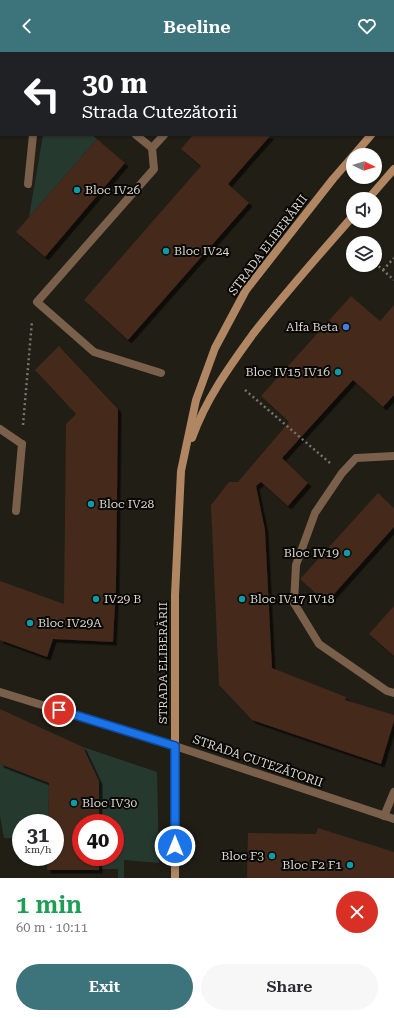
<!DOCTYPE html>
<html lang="en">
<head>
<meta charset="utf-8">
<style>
  :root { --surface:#fff; --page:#f7f7f7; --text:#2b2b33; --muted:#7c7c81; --accent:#3d737a }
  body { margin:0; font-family:"Roboto Serif",serif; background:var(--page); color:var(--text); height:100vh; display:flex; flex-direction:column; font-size:15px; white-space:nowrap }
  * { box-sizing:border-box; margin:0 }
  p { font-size:13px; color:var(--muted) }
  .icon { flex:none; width:22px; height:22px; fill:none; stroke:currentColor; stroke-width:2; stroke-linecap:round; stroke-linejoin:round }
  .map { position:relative; height:826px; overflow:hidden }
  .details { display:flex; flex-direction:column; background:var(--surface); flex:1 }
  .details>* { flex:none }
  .hud { position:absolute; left:0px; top:0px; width:394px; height:84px; box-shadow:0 1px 3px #0004; background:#202124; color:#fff; overflow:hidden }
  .needle { width:26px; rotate:95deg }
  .fabs { position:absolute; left:346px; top:96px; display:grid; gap:8px }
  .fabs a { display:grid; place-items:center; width:36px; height:36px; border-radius:50%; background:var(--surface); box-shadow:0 1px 3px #0004; font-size:20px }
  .speed { position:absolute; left:12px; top:762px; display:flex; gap:8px; font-size:20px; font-weight:700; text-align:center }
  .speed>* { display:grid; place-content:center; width:52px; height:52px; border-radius:50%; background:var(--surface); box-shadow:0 1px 3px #0004; line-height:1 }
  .speed small { font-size:10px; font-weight:400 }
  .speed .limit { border:6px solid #d22; background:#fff; color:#111 }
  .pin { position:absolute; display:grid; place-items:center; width:34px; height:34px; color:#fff; margin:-17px; border:2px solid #fff; border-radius:50%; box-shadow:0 1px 4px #0007 }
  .me { position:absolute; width:44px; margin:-22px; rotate:0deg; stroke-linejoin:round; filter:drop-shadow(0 0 3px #0008) }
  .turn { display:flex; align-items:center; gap:14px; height:84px; padding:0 16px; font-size:18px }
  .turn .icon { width:52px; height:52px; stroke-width:2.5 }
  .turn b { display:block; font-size:28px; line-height:34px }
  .round { display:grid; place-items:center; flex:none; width:42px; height:42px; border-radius:21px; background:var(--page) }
  .summary { display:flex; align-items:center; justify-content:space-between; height:68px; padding:0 16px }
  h1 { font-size:24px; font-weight:600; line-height:30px; color:#1e9e55 }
  .button { display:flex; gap:8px; margin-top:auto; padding:8px 16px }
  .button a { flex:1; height:46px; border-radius:24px; background:var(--accent); color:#fff; font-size:16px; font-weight:600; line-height:46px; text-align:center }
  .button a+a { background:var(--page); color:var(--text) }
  header { display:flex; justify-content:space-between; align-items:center; height:52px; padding:0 16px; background:var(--accent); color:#fff; font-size:18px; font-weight:600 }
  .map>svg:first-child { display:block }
</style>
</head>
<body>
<header><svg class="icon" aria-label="back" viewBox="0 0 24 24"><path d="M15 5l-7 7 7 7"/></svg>Beeline<svg class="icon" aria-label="heart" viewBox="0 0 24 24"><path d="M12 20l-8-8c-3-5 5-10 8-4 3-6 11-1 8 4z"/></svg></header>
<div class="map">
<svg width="394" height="826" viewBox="0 0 394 826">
  <defs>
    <filter id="shadow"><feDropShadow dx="3.5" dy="3.5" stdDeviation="0" flood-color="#0009"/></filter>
  </defs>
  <rect width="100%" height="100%" fill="#201e15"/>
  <g fill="#26392f">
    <polygon points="43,83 92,83 97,87 29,165"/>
    <polygon points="83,695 157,720 159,811 124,808 124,826 118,826 118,817 99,817 99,805 115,805 115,771 99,771 99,729"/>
    <polygon points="0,712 49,731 48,771 21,771 21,786 4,786 0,764"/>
  </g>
  <g fill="#44291e" filter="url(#shadow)">
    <polygon points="193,83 271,83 228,132 249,151 128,288 84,248 201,114 181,97"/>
    <polygon points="97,87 125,111 45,205 16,180"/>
    <polygon points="351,244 380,269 394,253 394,343 383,355 353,328 282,406 308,431 288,454 261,430 256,434 265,478 272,616 346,645 345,648 394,663 394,669 381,712 252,668 219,633 211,453 229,430 238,430 289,370 261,344"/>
    <polygon points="59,294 118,357 116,533 113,590 53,587 47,605 0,588 0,529 64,552 66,372 76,362 35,318"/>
    <polygon points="378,441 394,456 394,475 326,551 301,528 301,526"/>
    <polygon points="394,554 394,604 369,582"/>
    <polygon points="0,657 83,695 99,729 99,771 81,771 81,805 99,805 99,818 47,818 48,805 55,805 55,771 48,771 49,731 0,712"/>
    <polygon points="318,776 394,800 394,826 247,826 248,781 316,782"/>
  </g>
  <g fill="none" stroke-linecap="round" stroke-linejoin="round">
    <g stroke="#77756d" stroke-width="2.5" stroke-dasharray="2 3" stroke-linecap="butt">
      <polyline points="284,0 286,1"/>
      <polyline points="375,211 394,228"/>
      <polyline points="383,218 394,206"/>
      <polyline points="245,338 330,411"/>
      <polyline points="23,373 32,269"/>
    </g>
    <g stroke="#7a604b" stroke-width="8">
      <polyline points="203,0 204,1"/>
      <polyline points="241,1 242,0"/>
      <polyline points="28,132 33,83"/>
      <polyline points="161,321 94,300 37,250 154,117 152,96 164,83"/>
      <polyline points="16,459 22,392"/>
    </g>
    <g stroke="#7a604b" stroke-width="8">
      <polyline points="36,0 38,1"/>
      <polyline points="136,83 152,96"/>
      <polyline points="0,377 22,392"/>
      <polyline points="394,404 356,406 342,421 315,461 296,513 294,551 319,592 387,639 394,641"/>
      <polyline points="0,640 175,694 394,767"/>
      <polyline points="384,764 394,740"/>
    </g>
    <g stroke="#b08663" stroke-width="8">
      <polyline points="393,60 394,59"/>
      <polyline points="354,103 371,83"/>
      <polyline points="368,147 394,117"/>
      <path d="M192 386C206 347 229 315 253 282 285 241 319 203 353 164"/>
      <polyline points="175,826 175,543 181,419 196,348 215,296 246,238 333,127 353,104"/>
    </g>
  </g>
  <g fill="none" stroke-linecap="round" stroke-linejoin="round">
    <defs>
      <polyline id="route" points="59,658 175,694 175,794"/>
    </defs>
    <use href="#route" stroke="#114b97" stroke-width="10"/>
    <use href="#route" stroke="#1a73e8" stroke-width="7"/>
  </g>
  <g fill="#0f9aa8" stroke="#090805" stroke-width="1.5">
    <circle cx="77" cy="138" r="4"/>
    <circle cx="166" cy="199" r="4"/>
    <circle cx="338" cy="320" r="4"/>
    <circle cx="91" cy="452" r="4"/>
    <circle cx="347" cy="501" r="4"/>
    <circle cx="96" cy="547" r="4"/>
    <circle cx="242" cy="547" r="4"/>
    <circle cx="30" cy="571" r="4"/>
    <circle cx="74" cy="751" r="4"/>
    <circle cx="272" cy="804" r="4"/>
    <circle cx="350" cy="813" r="4"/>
  </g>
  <circle fill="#3f7fe0" stroke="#090805" stroke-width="1.5" cx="346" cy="275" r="4"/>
  <g text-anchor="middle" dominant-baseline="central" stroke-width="4" stroke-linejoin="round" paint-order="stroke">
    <g font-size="12" fill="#d9d7d1" stroke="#090805" text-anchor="start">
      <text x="85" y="138">Bloc IV26</text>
      <text x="174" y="199">Bloc IV24</text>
      <text x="338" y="275" text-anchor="end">Alfa Beta</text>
      <text x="330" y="320" text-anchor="end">Bloc IV15 IV16</text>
      <text x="99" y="452">Bloc IV28</text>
      <text x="339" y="501" text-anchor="end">Bloc IV19</text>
      <text x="104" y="547">IV29 B</text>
      <text x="250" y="547">Bloc IV17 IV18</text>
      <text x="38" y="571">Bloc IV29A</text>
      <text x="82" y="751">Bloc IV30</text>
      <text x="264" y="804" text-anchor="end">Bloc F3</text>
      <text x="342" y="813" text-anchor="end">Bloc F2 F1</text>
    </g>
    <g font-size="12" fill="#d9d7d1" stroke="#090805">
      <text transform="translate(268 193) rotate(-53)">STRADA ELIBERĂRII</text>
      <text transform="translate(163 611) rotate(-90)">STRADA ELIBERĂRII</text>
      <text transform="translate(258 709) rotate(19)">STRADA CUTEZĂTORII</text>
    </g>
  </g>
</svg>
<div class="fabs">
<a><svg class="needle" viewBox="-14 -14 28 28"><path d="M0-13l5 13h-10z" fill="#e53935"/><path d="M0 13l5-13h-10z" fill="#7c7c81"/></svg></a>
<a><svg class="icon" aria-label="sound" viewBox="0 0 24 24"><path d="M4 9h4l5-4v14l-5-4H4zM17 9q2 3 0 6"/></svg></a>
<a><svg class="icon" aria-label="layers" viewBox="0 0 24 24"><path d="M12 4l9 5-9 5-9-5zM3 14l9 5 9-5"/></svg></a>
</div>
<div class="speed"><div>31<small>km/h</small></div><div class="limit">40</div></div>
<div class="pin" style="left:59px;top:658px;background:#d93025"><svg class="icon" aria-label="arrive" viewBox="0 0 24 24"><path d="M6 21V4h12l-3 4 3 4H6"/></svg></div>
<svg class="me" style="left:175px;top:794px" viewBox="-20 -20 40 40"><circle r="17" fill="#1a73e8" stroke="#fff" stroke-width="3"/><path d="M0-11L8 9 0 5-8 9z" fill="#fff"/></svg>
<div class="hud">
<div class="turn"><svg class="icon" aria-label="left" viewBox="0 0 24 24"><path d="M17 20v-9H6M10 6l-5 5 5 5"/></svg><div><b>30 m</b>Strada Cutezătorii</div></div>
</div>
</div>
<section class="details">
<div class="summary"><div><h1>1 min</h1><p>60 m · 10:11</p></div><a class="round" style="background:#d93025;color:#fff"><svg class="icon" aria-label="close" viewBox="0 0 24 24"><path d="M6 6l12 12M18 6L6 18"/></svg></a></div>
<div class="button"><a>Exit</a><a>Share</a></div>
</section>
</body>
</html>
